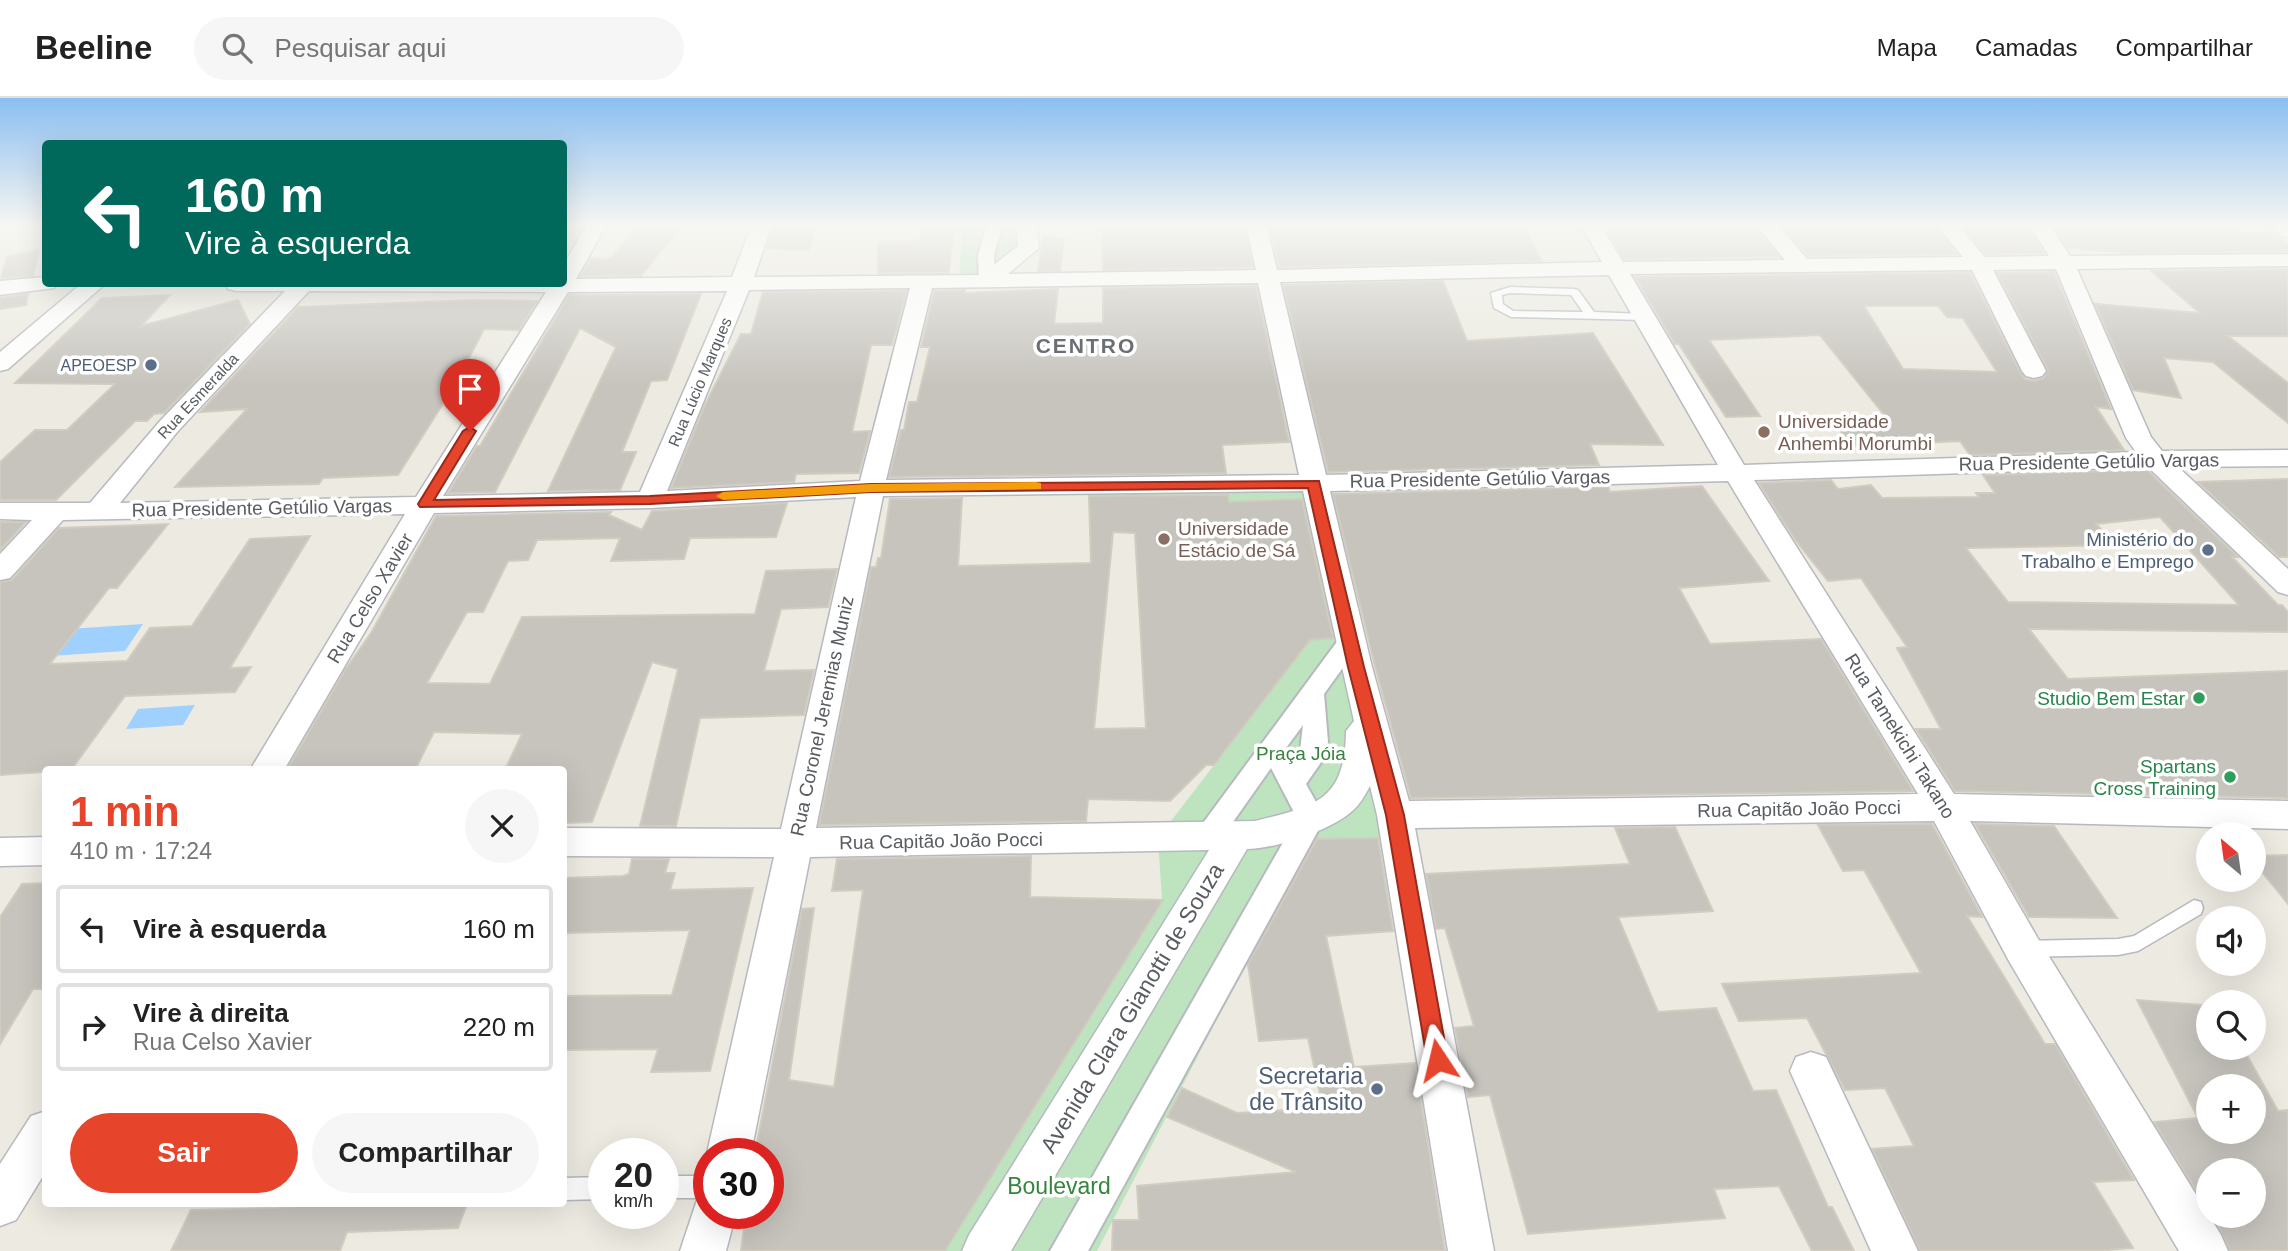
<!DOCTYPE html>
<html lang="pt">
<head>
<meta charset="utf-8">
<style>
  :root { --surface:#fff; --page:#f6f6f6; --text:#222; --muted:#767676; --line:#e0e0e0; --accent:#e7442c }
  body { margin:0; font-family:Arial,sans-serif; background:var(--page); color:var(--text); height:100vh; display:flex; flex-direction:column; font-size:26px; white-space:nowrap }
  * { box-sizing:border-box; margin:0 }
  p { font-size:23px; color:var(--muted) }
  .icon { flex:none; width:38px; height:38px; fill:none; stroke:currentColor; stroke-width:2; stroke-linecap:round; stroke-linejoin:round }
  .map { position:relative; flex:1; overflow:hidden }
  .details { position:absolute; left:42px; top:668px; width:525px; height:441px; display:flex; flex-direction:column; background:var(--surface); border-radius:7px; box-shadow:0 7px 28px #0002 }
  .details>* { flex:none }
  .guide { position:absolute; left:42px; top:42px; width:525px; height:147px; border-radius:7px; box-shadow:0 7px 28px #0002; background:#00695c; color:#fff; overflow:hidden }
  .needle { width:46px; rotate:331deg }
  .controls { position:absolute; left:2196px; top:724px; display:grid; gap:14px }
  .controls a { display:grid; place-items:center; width:70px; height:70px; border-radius:50%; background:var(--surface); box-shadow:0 7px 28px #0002; font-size:35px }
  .speed { position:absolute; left:588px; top:1040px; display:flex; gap:14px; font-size:35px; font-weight:700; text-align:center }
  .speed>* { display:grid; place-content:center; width:91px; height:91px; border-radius:50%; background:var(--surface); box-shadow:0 7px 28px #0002; line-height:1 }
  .speed small { font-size:18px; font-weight:400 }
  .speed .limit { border:10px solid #d22; background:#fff; color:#111 }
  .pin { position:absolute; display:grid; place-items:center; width:60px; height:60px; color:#fff; margin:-72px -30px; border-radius:50% 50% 50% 0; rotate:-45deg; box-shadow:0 0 7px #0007 }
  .pin .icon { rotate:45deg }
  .me { position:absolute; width:77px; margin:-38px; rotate:350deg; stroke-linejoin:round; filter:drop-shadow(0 0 5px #0008) }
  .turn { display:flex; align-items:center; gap:24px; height:147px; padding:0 28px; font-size:32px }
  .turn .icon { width:91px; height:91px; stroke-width:2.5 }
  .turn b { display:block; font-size:49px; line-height:60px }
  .round { display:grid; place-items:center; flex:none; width:74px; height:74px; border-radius:37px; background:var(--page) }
  .overview { display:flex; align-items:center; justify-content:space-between; height:119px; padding:0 28px }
  h1 { font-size:42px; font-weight:700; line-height:52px; color:var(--accent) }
  .primary-button { display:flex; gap:14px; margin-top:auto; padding:14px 28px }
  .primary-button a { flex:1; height:80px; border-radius:42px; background:var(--accent); color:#fff; font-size:28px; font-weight:700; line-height:80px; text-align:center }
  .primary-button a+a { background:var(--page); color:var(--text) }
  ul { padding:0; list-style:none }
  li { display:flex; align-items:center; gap:21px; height:88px; margin:0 14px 10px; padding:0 14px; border:4px solid var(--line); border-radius:7px }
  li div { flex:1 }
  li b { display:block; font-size:26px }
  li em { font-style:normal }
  header { display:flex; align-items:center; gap:42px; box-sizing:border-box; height:98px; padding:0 35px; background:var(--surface); border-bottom:2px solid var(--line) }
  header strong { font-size:33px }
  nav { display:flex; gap:38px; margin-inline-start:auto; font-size:24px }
  .search { width:490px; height:63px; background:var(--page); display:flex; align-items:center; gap:18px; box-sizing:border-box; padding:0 24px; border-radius:38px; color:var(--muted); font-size:26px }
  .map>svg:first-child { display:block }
</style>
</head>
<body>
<header>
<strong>Beeline</strong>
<div class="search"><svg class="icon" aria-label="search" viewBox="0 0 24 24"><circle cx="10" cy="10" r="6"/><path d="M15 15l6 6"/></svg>Pesquisar aqui</div>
<nav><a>Mapa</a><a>Camadas</a><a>Compartilhar</a></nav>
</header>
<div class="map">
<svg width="2288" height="1153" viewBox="0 0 2288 1153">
  <rect width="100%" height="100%" fill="#eceae1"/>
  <g fill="#bde4bf">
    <polygon points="962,126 1026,126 1029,150 987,182 959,183"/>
    <polygon points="1314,385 1394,739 1310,741 1097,1153 945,1153 1162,802 1158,740 1310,542 1277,402 1089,408 1087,388"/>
  </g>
  <g fill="#9fd0fe">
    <polygon points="143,526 125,553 50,558 69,531"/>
    <polygon points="195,607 183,627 126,631 138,611"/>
  </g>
  <g fill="#c7c4be" stroke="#d1ccbf" stroke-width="2" fill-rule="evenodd">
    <polygon points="774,126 815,126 809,152 767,150"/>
    <polygon points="923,126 954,126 949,175 878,175 878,144 920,143"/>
    <polygon points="1102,126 1244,126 1253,169 1103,172"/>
    <polygon points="1269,126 1521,126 1542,163 1279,169"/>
    <polygon points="1679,126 1753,126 1780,159 1624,161 1608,134 1684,131"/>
    <polygon points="1780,126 1933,126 1958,156 1808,158"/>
    <polygon points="1960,126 2026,126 2044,155 1986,156"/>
    <polygon points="2052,126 2226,126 2237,135 2275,136 2288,147 2288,153 2131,155 2068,150"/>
    <polygon points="639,128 679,130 641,178 581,178 591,160 610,161"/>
    <polygon points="1043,138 1064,141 1060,173 1038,173"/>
    <polygon points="39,152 33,178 1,180 7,158"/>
    <polygon points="2288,171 2288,238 2228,238 2288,285 2288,325 2213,264 2164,260 2181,300 2133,292 2095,206 2200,215 2151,173"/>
    <path d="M2054 174 2111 311 2096 309 2124 352 1970 357 1960 343 1842 349 1841 327 1890 324 1820 237 1709 242 1760 318 1726 319 1679 246H1675L1635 179 1970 175 2020 274 2025 281 2035 283 2044 280 2048 272 1997 175ZM1864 208H1938L1947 219 1963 220 1997 274 1903 271Z"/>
    <polygon points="1443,183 1467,243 1593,235 1663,347 1590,346 1599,367 1328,374 1283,187"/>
    <polygon points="1256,188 1289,344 1222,347 1226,375 889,379 901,332 904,332 909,304 917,304 930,249 921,249 934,193 965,192 965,195 1058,191 1054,226 1103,225 1103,190"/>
    <polygon points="907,193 892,247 871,247 852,334 870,333 859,375 796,376 794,384 671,390 705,307 741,236 751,236 763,194"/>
    <polygon points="28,196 26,207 0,211 0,200"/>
    <polygon points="701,196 667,282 651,283 622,354 636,354 620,392 548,393 616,249 580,230 495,394 448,395 477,348 480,348 569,197"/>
    <polygon points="170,197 141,228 238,202 250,226 164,315 154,316 147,323 135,323 56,402 0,402 0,364 35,332 67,332 115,286 15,285 102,200"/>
    <polygon points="474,202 537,203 519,232 484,231 456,285 398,377 323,380 319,386 175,389 247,311 200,314 298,209"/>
    <path d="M2147 372 2238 459H2232L2278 507H2282L2288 514V534L2029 531 2068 581 2288 573V700L1955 693 1916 631H1941L1897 550 1907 549 1861 480 1828 483 1796 443 1759 385 1831 382 1838 391 1871 387 1882 400 1979 399 1976 395H1995L1983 377ZM2160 419 2239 507 2008 504 1966 450 2116 447 2096 426Z"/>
    <polygon points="2288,381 2288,459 2279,459 2198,384"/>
    <polygon points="1702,388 1769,483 1679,490 1710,546 1821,541 1913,693 1411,700 1375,568 1333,396 1608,389 1610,394"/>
    <path d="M1228 397 1229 404 1302 401 1333 540 1310 542 1214 667H1206L1170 703 1088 701 1086 723 819 727 871 469H876L878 460H881L890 401 962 400 958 468 1091 465 1089 398ZM1113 434 1135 435 1146 630 1094 631Z"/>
    <polygon points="787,405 776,439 690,440 684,461 611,463 620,440 537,442 528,462 508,463 483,514 467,514 427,585 490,586 522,519 755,516 766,473 837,471 828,509 781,511 764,573 814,572 804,617 700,620 676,728 640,728 678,571 652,564 592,724 564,725 564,672 505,672 522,636 434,634 415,672 287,672 345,572 371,535 436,418 611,414 609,417 642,432 652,413"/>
    <polygon points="0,424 26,424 0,452"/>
    <polygon points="168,426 117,490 109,490 50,566 127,563 150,530 192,528 250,441 310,438 230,570 251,569 235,594 125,598 71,672 0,677 0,484 12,482 59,430"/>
    <polygon points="1932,726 1982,819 1967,818 2045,946 2055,946 2134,1082 2093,1084 2133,1150 2097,1153 1920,1153 1872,1051 1914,1048 1885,990 1845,992 1807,920 1739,923 1722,886 1921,875 1864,772 1843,773 1818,727"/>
    <polygon points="1975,726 2054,728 2117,820 2029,819"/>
    <polygon points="1675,729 1713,813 1618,819 1658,914 1716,910 1753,993 1776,992 1828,1109 1832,1109 1854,1153 1812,1153 1779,1088 1714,1091 1725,1120 1528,1136 1490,997 1468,999 1455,930 1474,928 1445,830 1436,831 1426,776 1630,766 1615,730"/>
    <polygon points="1378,740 1393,833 1326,838 1354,969 1415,965 1445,1153 1112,1153 1113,1122 1139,1122 1137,1088 1296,1074 1167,1019 1182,990 1237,1015 1323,1010 1308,940 1259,943 1248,866 1317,741"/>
    <polygon points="2288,757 2288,806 2254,764 2254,758"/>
    <polygon points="1031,758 1030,799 1163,802 945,1153 741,1153 746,1115 768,1115 768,1055 755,1055 802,811 814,810 789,982 834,989 863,792 832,793 837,761"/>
    <polygon points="632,761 669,761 665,775 675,775 670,792 753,790 710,973 651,974 658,951 564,952 564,898 672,897 690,832 564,835 564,780 623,778 629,776"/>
    <polygon points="46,785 46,891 33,891 0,946 0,819 22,786"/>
    <path d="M2137 902 2202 907 2208 918V950L2244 952 2278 1013 2288 1012V1153H2230L2213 1118H2254V1073H2208V1112L2154 1024 2198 1020ZM2208 989H2254V1034H2208Z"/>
    <polygon points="318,1106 467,1106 458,1130 347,1134 340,1153 171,1153 191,1112 278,1110"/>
  </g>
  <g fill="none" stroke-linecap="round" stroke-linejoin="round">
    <defs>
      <g id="service">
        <path d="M1510 189 1574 191 1578 192 1594 214 1645 216 1651 219 1645 222 1511 219 1494 210 1491 195ZM1510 195 1571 197 1583 214 1513 213 1503 206 1502 197Z"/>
        <polygon points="2194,802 2201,804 2203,810 2201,816 2138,853 2118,857 2023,859 2016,857 2013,851 2016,845 2023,843 2118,841 2134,838"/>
        <rect x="663" y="1078" width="46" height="22"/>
        <polygon points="604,1079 604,1101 564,1102 564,1080"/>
      </g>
      <g id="pedestrian">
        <polygon points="987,126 1003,126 994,157 995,182 987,187 979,182 978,157"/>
        <path d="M1350 535 1358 537 1362 543 1324 596 1328 644 1322 663 1306 686 1325 720 1088 1153H1050L1297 720 1271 670 1216 748 1206 751 1196 748 1192 740 1342 537ZM1303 627 1300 653 1294 664 1286 650Z"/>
      </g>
      <g id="minor">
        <path d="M587 126H607L576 181 732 179 752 126H772L754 179 981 177 1018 148 1016 126H1036L1039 150 1008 176 1256 172 1246 126H1266L1277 172 1602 164 1580 126H1600L1623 164 1785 162 1756 126H1777L1807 161 1963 159 1936 126H1957L1985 159 2049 158 2029 126H2049L2070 158 2288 156V168L2077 171 2151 339 2162 353 2288 352V368L2178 369 2288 471V497L2278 494 2148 369 1754 382 1954 696 2288 703V731L1970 723 2037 839 2221 1137 2228 1153H2179L2009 863 1934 723 1415 730 1494 1153H1448L1377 717 1370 688C1364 699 1358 710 1346 718 1324 734 1274 751 1247 751L1011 1153H962L969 1137 1209 752 810 759 751 1055H709V1058L707 1055 774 759 564 758V730L781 731 856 399 650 410 434 415 284 672H250L405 416 63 422 10 480 0 482V456L32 422 0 421V405H90L160 323 285 193H236L228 191 225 186H564V166ZM2056 171 2126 340 2136 354 1744 367 1630 176 1972 172 2022 273 2026 278 2034 280 2042 278 2046 273 1993 172ZM1609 177 1718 367 1326 377 1280 184ZM1258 185 1299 377 886 382 932 190ZM910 190 860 383 667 393 749 192ZM309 193 546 194 416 399 120 405 178 333ZM727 193 640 394 443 398 568 194ZM1728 383 1918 696 1409 703 1372 569 1330 393ZM1303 393 1354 623 1346 633C1345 703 1316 708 1255 723L816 730 883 398Z"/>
        <polygon points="2267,126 2288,126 2288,140 2281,138"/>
        <polygon points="46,179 46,186 57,186 54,190 0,197 0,183"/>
        <polygon points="81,186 105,186 8,271 0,273 0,254"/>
        <polygon points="46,739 46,767 0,768 0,740"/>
        <polygon points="1811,954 1826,959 1918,1153 1871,1153 1790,973 1796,959"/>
        <polygon points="46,1013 46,1073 16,1122 0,1128 0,1066 31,1018"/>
        <polygon points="709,1095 709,1115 736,1115 726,1153 680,1153 698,1099"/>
      </g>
    </defs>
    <use href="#service" stroke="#b6b9be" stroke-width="3"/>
    <use href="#pedestrian" stroke="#b6b9be" stroke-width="4"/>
    <use href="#minor" stroke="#b6b9be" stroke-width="3"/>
    <use href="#service" fill="#fff" fill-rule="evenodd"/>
    <use href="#pedestrian" fill="#fff" fill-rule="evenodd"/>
    <use href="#minor" fill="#fff" fill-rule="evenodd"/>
  </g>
  <linearGradient id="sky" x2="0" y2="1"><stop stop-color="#8bbff1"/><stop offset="0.44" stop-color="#f6f6f2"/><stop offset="1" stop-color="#f6f6f2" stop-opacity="0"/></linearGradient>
  <rect width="2288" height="287" fill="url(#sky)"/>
  <polygon fill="#e7442c" stroke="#962c1d" stroke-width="2" points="470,329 476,333 434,402 650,398 871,386 1319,383 1364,569 1404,717 1448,962 1445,969 1438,972 1430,969 1427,962 1386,717 1348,569 1308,390 871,394 650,406 420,409 418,406 463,333"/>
  <polygon fill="#f59e0b" points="1036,384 1041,385 1041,391 871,394 723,402 716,398 723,394 871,386"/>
  <g fill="#5c6f8a" stroke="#fff" stroke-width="2.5">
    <circle cx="151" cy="267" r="7"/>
    <circle cx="2208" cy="452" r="7"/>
    <circle cx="1377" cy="991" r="7"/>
  </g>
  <g fill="#8d6e63" stroke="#fff" stroke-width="2.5">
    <circle cx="1764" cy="334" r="7"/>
    <circle cx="1164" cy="441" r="7"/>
  </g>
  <g fill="#2e9e5b" stroke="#fff" stroke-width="2.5">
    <circle cx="2199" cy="600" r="7"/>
    <circle cx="2230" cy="679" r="7"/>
  </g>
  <g text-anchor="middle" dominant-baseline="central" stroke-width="7" stroke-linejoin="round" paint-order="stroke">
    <g font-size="16" fill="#4e5e75" stroke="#fff" text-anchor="end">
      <text x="137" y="267">APEOESP</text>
    </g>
    <g font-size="16" fill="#595d62" stroke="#fff">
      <text transform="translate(700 284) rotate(-67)">Rua Lúcio Marques</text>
      <text transform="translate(198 298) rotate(-47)">Rua Esmeralda</text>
    </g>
    <g font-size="19" fill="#785e54" stroke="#fff" text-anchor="start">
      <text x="1778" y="323">Universidade<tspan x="1778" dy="22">Anhembi Morumbi</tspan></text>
      <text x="1178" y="430">Universidade<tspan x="1178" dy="22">Estácio de Sá</tspan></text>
    </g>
    <g font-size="19" fill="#595d62" stroke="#fff">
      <text transform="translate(2089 364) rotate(-1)">Rua Presidente Getúlio Vargas</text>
      <text transform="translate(1480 381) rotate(-1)">Rua Presidente Getúlio Vargas</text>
      <text transform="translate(262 410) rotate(-1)">Rua Presidente Getúlio Vargas</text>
      <text transform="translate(370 500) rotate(-59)">Rua Celso Xavier</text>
      <text transform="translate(822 618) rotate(-78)">Rua Coronel Jeremias Muniz</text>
      <text transform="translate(1900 638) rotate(58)">Rua Tamekichi Takano</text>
      <text transform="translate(1799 711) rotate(-1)">Rua Capitão João Pocci</text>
      <text transform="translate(941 743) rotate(-1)">Rua Capitão João Pocci</text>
    </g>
    <g font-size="19" fill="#4e5e75" stroke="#fff" text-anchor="end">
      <text x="2194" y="441">Ministério do<tspan x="2194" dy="22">Trabalho e Emprego</tspan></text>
    </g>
    <g font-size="19" fill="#27864d" stroke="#fff" text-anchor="end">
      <text x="2185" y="600">Studio Bem Estar</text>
      <text x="2216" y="668">Spartans<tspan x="2216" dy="22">Cross Training</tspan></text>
    </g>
    <g font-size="19" fill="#36853d" stroke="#fff">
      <text x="1301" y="655">Praça Jóia</text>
    </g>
    <g font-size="21" font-weight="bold" letter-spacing="2" fill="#6a6f74" stroke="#fff">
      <text x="1086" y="247">CENTRO</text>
    </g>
    <g font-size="23" fill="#595d62" stroke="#fff">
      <text transform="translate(1132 910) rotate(-59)">Avenida Clara Gianotti de Souza</text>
    </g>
    <g font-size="23" fill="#4e5e75" stroke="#fff" text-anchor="end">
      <text x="1363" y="978">Secretaria<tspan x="1363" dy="26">de Trânsito</tspan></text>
    </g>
    <g font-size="23" fill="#36853d" stroke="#fff">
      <text x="1059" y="1088">Boulevard</text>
    </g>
  </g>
</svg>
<div class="controls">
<a><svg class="needle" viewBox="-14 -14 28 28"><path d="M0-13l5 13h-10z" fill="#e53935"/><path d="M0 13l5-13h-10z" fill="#767676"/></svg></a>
<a><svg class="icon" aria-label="sound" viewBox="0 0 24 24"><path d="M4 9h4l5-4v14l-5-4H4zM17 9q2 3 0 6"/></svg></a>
<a><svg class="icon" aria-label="search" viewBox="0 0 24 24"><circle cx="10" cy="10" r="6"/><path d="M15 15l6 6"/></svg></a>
<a>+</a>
<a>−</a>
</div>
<div class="speed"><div>20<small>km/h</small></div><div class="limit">30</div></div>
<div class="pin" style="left:470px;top:333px;background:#d93025"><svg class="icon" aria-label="arrive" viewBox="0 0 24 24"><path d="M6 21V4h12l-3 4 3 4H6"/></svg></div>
<svg class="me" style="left:1438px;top:962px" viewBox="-20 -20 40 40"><path d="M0-17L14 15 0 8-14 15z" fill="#e7442c" stroke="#fff" stroke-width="4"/></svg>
<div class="guide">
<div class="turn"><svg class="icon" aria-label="left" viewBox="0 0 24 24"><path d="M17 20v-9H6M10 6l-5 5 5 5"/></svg><div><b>160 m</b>Vire à esquerda</div></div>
</div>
<section class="details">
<div class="overview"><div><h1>1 min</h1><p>410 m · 17:24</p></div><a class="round"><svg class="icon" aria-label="close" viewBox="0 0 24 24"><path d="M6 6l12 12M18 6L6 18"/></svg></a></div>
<ul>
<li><svg class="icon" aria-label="left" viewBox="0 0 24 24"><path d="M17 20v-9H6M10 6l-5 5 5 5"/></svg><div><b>Vire à esquerda</b></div><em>160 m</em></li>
<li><svg class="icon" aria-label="right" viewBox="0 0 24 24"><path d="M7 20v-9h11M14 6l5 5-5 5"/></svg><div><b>Vire à direita</b><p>Rua Celso Xavier</p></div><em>220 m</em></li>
</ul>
<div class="primary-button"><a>Sair</a><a>Compartilhar</a></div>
</section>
</div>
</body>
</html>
